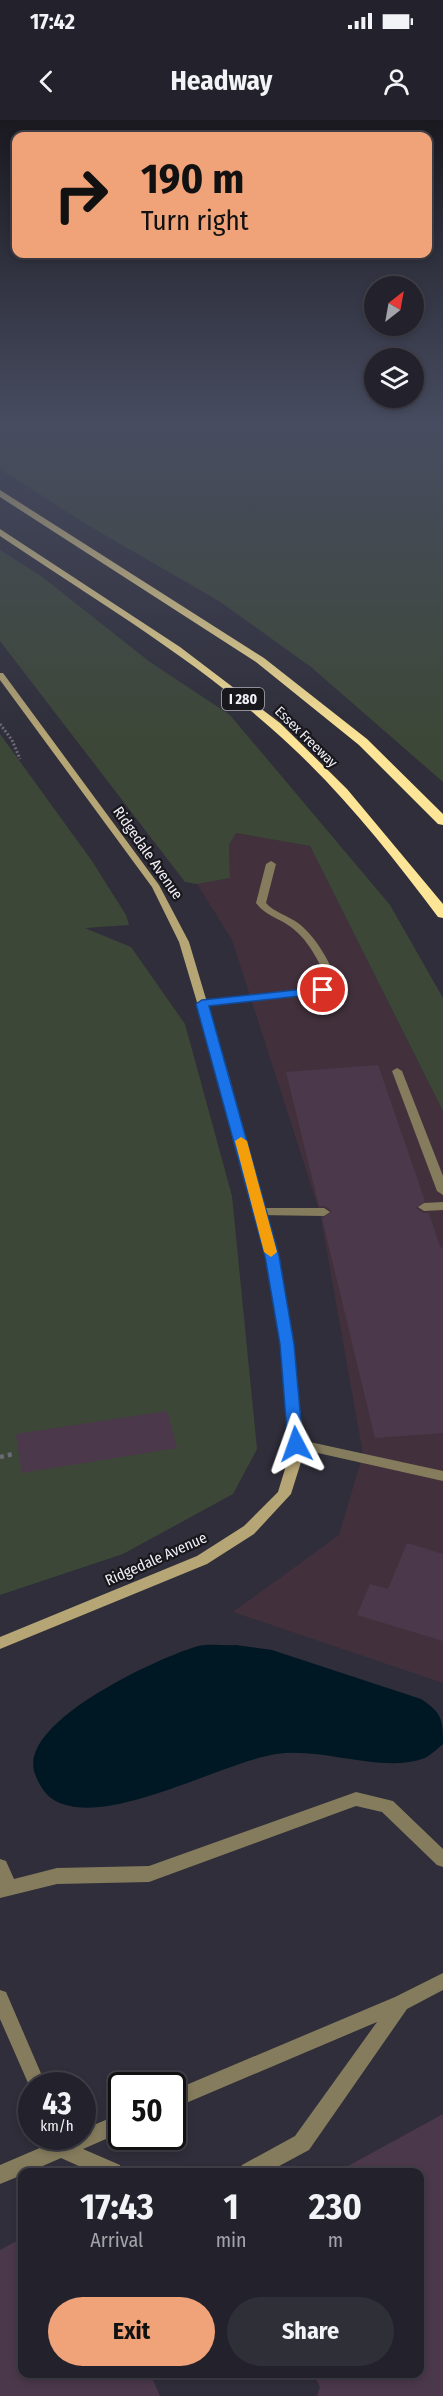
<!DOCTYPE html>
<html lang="en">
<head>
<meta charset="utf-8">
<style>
  :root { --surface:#23222c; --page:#2f2f38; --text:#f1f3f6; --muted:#a3a4a9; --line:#403f48; --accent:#f0a278 }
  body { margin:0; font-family:"Fira Sans Condensed",sans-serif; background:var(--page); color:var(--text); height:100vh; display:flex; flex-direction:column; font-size:22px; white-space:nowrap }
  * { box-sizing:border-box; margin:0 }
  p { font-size:20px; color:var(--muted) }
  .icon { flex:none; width:33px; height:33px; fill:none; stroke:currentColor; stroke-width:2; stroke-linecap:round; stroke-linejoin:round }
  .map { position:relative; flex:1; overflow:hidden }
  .sheet { position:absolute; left:18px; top:2048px; width:406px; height:210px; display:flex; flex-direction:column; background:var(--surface); border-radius:12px; box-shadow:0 3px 9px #0003,0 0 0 2px var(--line) }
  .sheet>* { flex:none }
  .top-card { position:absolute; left:12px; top:12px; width:420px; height:126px; border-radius:12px; box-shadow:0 3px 9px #0003,0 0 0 2px var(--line); background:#f0a278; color:#111; overflow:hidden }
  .needle { width:39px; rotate:31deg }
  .controls { position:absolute; left:364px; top:156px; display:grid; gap:12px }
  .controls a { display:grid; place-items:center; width:60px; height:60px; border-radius:50%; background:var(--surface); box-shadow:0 3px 9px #0003,0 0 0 2px var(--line); font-size:30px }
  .speed { position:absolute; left:18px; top:1952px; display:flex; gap:12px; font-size:30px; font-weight:700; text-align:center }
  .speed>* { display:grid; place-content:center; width:78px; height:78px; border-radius:50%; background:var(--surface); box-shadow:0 3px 9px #0003,0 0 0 2px var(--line); line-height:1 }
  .speed small { font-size:15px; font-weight:400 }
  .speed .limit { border:3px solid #111; border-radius:9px; background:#fff; color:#111 }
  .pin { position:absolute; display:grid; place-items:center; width:51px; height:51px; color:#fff; margin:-26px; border:3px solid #fff; border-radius:50%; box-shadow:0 2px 6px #0007 }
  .me { position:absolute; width:66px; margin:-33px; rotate:356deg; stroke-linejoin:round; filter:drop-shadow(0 0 4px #0008) }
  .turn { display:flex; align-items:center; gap:21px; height:126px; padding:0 30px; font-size:27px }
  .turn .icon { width:78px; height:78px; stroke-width:2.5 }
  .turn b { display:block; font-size:42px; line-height:51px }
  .eta { display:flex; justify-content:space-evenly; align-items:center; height:102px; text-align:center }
  .eta b { font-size:36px; font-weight:700; line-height:42px }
  .primary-button { display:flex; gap:12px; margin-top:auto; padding:12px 30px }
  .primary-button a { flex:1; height:69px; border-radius:36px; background:var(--accent); color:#111; font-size:24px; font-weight:700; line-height:69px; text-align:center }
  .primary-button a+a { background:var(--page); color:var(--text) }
  .status { display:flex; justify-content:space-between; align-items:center; height:42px; padding:0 30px; background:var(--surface); direction:ltr }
  .status svg { height:16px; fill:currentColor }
  header { display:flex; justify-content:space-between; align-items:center; height:78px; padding:0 30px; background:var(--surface); font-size:27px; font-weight:700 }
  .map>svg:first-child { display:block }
</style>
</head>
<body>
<div class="status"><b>17:42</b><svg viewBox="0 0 49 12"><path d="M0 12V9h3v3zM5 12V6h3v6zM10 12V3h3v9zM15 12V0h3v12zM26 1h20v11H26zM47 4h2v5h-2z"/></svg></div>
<header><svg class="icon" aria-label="back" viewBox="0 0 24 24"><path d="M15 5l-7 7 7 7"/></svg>Headway<svg class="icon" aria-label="person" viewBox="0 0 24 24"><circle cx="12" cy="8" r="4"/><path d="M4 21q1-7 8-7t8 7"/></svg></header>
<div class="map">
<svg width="443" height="2276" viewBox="0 0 443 2276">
  <rect width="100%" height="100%" fill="#2f2e3a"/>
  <polygon fill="#42313c" points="236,713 310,726 443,991 443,1563 233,1492 339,1415 363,1334 320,1093 232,820 197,764 230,758 229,725"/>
  <g fill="#3d4737">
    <polygon points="0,303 443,303 443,662 311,547 219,481 91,407 0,349"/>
    <polygon points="0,430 41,456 150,542 230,595 390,785 443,878 443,991 310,726 236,713 229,725 230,758 197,764 185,762 0,521"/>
    <polygon points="0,614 92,741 126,795 129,805 85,808 131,827 185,904 232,1076 257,1329 233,1374 123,1434 0,1475"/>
  </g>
  <path fill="#001824" d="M236 1525 272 1530 421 1579C442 1593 443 1599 443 1624 438 1628 431 1635 425 1638 381 1654 324 1627 276 1634 220 1643 104 1710 54 1680 44 1674 39 1664 35 1654 16 1603 156 1539 195 1527 207 1523 223 1526 236 1525Z"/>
  <g fill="#4b384b">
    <polygon points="378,945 425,1081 416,1088 423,1093 429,1093 440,1127 443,1128 443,1313 375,1318 322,1098 332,1091 325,1086 319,1086 286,952"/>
    <polygon points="167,1291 177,1328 22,1353 16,1314"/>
    <polygon points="407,1423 443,1434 443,1521 357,1495 370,1464 388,1469"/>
    <polygon points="443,1994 443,2276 317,2276 320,2267 313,2253 420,2253 420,2052 337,2052"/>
    <polygon points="22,2118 22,2253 150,2253 160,2276 0,2276 0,2130"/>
  </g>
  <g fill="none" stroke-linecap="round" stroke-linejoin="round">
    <polyline stroke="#6b6a75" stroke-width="3" stroke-dasharray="2 2" stroke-linecap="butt" points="0,604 12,620 20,639"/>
    <polyline stroke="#6b6a75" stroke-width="4.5" stroke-dasharray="4 4" stroke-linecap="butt" points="0,1337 13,1334"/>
    <g fill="#857c5d" fill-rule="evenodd">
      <path d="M271 741 276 744 266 783C275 793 287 795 298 803 319 819 330 845 342 869L337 872 198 886 197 884 202 881 331 867C320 845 311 822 291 807 279 798 266 796 256 783L266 744Z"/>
      <polygon points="397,948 402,951 443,1056 443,1075 437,1071 392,951"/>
      <polygon points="443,1082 443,1090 424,1091 418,1087 424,1083"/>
      <polygon points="260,1088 324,1088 330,1092 324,1096 256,1095 254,1092 256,1089"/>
      <polygon points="296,1319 443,1351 443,1361 291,1327 289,1324 291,1321"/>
      <polygon points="356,1672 393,1681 443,1729 443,1747 437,1745 382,1692 356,1686 149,1762 57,1764 0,1778 0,1739 6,1741 14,1759 57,1748 149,1746"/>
      <polygon points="443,1853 443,1870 407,1889 309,2030 268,2052 240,2052 242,2045 295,2016 377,1902 172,1989 172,1971 395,1877"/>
      <polygon points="0,1870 6,1872 46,1965 32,1965 32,1972 0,1899"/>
      <polygon points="122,1993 122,2012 83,2029 120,2045 122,2052 92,2052 61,2038 29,2052 22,2052 22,2055 0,2064 0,2045 49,2024 47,2016 82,2016 82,2010"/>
    </g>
    <polygon fill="#b6a675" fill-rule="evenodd" points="0,553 3,553 159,765 189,822 229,956 278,1136 293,1224 303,1317 302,1339 291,1374 254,1414 207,1444 0,1529 0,1517 197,1436 244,1406 278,1372 288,1339 289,1317 281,1224 266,1136 219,956 179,822 152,767 0,560"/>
    <g fill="#fde597" fill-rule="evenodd">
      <polygon points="0,370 264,538 367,619 443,694 443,705 438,704 359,625 256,542 0,377"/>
      <path d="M0 409 180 527 280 603 347 669 443 784V798L438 797C388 730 335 664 272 609 189 535 92 478 0 416Z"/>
    </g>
  </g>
  <linearGradient id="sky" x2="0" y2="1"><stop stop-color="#1a1920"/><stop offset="0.49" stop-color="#474c60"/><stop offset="1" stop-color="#474c60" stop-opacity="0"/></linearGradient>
  <rect width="443" height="621" fill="url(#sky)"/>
  <polygon fill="#1a73e8" stroke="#114b97" stroke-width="1.5" points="323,867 328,870 327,873 209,886 279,1136 294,1224 303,1324 296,1330 288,1324 280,1224 265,1136 196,884 202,880"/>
  <polygon fill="#f59e0b" points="241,1017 247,1021 277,1132 271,1137 264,1132 235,1021"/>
  <g text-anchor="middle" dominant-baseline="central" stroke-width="4.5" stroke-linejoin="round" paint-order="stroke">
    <rect fill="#18171c" stroke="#b0afb6" stroke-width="1.5" x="222" y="568" width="42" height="22" rx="4.5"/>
    <g font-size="14" font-weight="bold" fill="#f1f0f8">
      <text x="243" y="579">I 280</text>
    </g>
    <g font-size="14" fill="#f1f0f8" stroke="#18171c">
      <text transform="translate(306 617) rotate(44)">Essex Freeway</text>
    </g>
    <g font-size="15" fill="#f1f0f8" stroke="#18171c">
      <text transform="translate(148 733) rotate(55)">Ridgedale Avenue</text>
      <text transform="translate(156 1439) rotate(-24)">Ridgedale Avenue</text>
    </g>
  </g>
</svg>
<div class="controls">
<a><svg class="needle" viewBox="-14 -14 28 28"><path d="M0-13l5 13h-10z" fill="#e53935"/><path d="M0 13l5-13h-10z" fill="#a3a4a9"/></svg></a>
<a><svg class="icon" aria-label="layers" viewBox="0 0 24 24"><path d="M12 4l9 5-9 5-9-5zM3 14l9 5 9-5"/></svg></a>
</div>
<div class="speed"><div>43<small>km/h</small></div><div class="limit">50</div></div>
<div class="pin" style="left:323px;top:870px;background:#d93025"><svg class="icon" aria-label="arrive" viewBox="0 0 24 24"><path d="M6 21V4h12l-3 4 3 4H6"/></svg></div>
<svg class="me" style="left:296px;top:1324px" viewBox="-20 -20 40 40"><path d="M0-17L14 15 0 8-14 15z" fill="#1a73e8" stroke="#fff" stroke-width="4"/></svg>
<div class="top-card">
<div class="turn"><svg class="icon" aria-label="right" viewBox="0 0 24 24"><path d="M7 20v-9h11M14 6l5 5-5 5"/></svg><div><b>190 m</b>Turn right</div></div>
</div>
<section class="sheet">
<div class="eta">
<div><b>17:43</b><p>Arrival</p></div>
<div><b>1</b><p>min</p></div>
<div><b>230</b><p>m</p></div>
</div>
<div class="primary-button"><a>Exit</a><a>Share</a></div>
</section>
</div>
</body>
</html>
